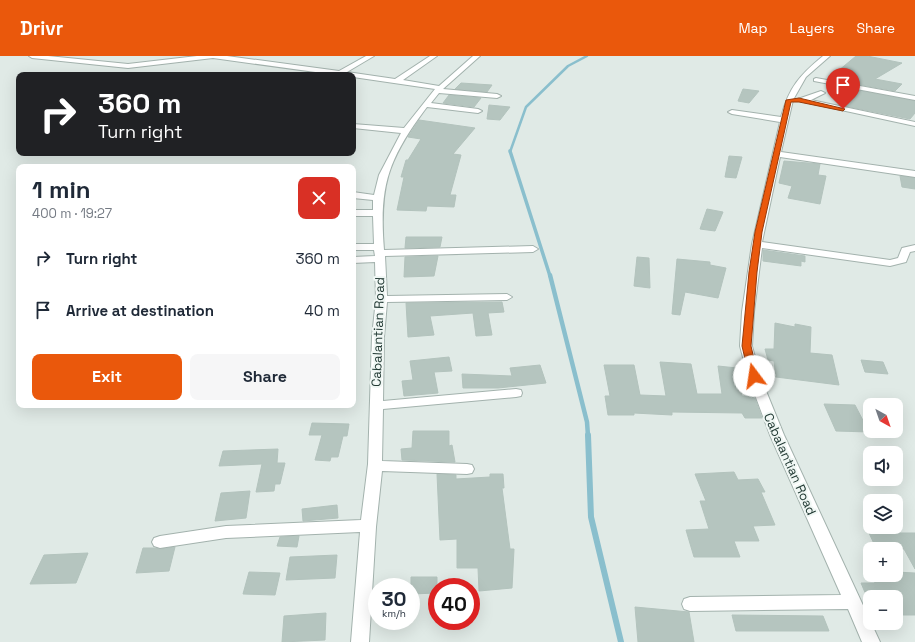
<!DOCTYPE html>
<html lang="en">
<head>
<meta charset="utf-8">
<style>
  :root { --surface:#fff; --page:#f6f6f7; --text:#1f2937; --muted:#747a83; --accent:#ea580c }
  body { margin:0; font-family:"Space Grotesk",sans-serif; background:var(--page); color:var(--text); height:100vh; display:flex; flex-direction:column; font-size:15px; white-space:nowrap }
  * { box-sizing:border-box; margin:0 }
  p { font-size:13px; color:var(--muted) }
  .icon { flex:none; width:22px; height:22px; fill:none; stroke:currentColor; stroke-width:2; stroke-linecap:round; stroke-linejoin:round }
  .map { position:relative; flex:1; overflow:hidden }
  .details { position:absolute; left:16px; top:108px; width:340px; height:244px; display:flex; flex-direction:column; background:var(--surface); border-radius:8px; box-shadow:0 4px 16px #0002 }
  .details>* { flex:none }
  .hud { position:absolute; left:16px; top:16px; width:340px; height:84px; border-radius:8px; box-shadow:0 4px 16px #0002; background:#202124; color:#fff; overflow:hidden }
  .needle { width:26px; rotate:140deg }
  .tools { position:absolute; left:863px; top:342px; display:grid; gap:8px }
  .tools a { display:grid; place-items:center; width:40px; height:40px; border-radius:8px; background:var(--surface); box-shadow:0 4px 16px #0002; font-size:20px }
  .speed { position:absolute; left:368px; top:522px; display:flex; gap:8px; font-size:20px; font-weight:700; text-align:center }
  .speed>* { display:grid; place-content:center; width:52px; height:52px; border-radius:50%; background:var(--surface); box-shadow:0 4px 16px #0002; line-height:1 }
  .speed small { font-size:10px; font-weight:400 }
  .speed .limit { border:6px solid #d22; background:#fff; color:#111 }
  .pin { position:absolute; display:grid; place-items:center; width:34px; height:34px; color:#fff; margin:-41px -17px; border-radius:50% 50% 50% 0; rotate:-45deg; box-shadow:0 0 4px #0007 }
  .pin .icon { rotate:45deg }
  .me { position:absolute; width:44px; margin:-22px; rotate:346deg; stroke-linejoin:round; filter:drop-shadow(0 0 3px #0008) }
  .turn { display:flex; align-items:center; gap:14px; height:84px; padding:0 16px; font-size:18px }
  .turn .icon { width:52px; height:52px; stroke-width:2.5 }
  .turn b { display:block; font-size:28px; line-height:34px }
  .round { display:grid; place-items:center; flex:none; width:42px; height:42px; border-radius:8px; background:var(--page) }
  .head { display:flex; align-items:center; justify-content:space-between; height:68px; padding:0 16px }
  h1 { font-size:24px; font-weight:800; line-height:30px }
  .primary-button { display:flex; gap:8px; margin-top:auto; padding:8px 16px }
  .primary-button a { flex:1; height:46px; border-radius:8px; background:var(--accent); color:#fff; font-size:16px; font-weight:800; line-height:46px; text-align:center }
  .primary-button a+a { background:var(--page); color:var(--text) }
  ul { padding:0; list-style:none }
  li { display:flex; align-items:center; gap:12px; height:52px; padding:0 16px }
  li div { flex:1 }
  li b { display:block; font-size:15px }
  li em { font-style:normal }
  header { display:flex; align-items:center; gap:24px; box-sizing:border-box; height:56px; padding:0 20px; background:var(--accent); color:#fff }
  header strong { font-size:19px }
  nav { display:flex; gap:22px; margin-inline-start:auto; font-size:14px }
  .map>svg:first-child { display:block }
</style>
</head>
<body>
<header>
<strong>Drivr</strong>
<nav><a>Map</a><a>Layers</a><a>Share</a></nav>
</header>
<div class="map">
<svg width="915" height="586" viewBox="0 0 915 586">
  <rect width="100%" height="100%" fill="#e0eae6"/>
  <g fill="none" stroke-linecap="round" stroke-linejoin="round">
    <polyline stroke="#8abfcd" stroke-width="2.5" points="510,96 526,51 568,10 587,0"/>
    <polyline stroke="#8abfcd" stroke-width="3.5" points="510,95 550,220"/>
    <polyline stroke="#8abfcd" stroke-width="4.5" points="550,219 587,366 588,380"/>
    <polyline stroke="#8abfcd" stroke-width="6" points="588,379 591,461 621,586"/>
  </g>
  <g fill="#b5c5bf" stroke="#b3c3bd">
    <polygon points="856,0 867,0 902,7 875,23 902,28 895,35 840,25 842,22 832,20"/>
    <polygon points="461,27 492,29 487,36 455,33"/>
    <polygon points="839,31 915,45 915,57 910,63 840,49"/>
    <polygon points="743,33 759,35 749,47 738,45"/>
    <polygon points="449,39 481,42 474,51 443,47"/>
    <polygon points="489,49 510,51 500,64 487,63"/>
    <polygon points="419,64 475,72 453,98 461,99 450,139 456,139 454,151 427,150 426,155 397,154 404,121 401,121 406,104 408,104 421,83 408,81"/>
    <polygon points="729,100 742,101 736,122 725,121"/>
    <polygon points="784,105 820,108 818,119 826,120 820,148 788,142 792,130 779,127"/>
    <polygon points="900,120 915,122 915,133 902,131"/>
    <polygon points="707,153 723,156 715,175 700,173"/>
    <polygon points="406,181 442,181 440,191 405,192"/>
    <polygon points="763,194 805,200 805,206 801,205 801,210 763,205"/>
    <polygon points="438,200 434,220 404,221 405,201"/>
    <polygon points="637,201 649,202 650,232 634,230"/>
    <polygon points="677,203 710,206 710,209 726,212 718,242 685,236 680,259 672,258"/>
    <polygon points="502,246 504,256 488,257 492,279 476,280 473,257 430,260 434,279 408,281 406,247"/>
    <polygon points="775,267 795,271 795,268 811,271 810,297 832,299 839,329 776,321 774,305 768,304 765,293 774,293"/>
    <polygon points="449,301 452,315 434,316 438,337 404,340 402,325 413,324 410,305"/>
    <polygon points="861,304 883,306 888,318 865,316"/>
    <polygon points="660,306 691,308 697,338 722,338 718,310 737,312 742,340 754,340 762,362 745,362 742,357 672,356 672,359 634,357 634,359 608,359 605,340 610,340 604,309 634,309 640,339 666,340"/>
    <polygon points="540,309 546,327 498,332 463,332 462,318 512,320 510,312"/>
    <polygon points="824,348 855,349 869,376 836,375"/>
    <polygon points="312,367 349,368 347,380 343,380 338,401 331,401 330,405 315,404 322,379 309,379"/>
    <polygon points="413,375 449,375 449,390 452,389 455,406 402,404 401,393 412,392"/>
    <polygon points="278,393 277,407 285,407 280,428 275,428 274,435 256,436 262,408 219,410 223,395"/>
    <polygon points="734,416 738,424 758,423 765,436 761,436 775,469 753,470 759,485 734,485 740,501 694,501 686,474 709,473 700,445 706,445 695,418"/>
    <polygon points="437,418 456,419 456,423 490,421 490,418 503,418 504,432 502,432 510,493 514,493 512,532 479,535 478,512 457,512 457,483 440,484"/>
    <polygon points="250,435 246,462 215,465 221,437"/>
    <polygon points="337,449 338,462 303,465 302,453"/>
    <polygon points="869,477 915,477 915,513 904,493 876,492"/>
    <polygon points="299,480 297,491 277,490 280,481"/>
    <polygon points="175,491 169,515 136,517 143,492 154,492 160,493"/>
    <polygon points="88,497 76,527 30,528 44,499"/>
    <polygon points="337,499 335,522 286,524 290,501"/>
    <polygon points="249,516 280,517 275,539 243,538"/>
    <polygon points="896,516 915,517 915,559 896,559 896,541 867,541 861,527 875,527 871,519 896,519"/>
    <polygon points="411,521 437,521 437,537 411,538"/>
    <polygon points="635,551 689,556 694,586 638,586"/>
    <polygon points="326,557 325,584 282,586 284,560"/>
    <polygon points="732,559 823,560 829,575 736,575"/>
  </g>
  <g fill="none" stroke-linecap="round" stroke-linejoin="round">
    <defs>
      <g id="minor">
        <path d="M29 0H48L128 8 197 0H227L339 15 366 0H374L347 16 395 23 430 0H437L403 24 439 30 473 0H480L443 33 497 38 501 40 497 42 439 37 431 47 478 53 482 55 478 57 427 51 424 55C387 105 379 132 384 194L533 190 538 193 533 196 385 200 387 240 507 238 512 241 507 244 387 246 384 281 383 345 516 333 521 334 522 337 521 340 516 341 383 353 382 405 467 408 472 409 474 413 472 417 467 418 382 415 376 471 369 586H351L360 476 226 482 160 492 154 490 152 486 154 482 160 480 226 470 361 464 368 408 372 281 376 243 375 206 353 207V201L375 200 374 194H353V188H374L373 160H353V154H373V144L353 142V136L374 139 379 119 401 77 353 72V68L404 72 435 33 353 21V19H337L213 2 128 12 32 2Z"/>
        <path d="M823 0H830L806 21 793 44 781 96 915 115V121L780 101 762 186 890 204 898 202 902 192 915 189V195L910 196 906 206 890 210 762 192 754 256 752 290 760 320 784 379 880 586H862L848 553 690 555 684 553 682 548 684 543 690 541 841 539 770 379 748 320 740 290 742 256 752 188 780 66 732 58 728 56 732 54 781 61C789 31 800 19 823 0Z"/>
        <polygon points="816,22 915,40 915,44 814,25 814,23"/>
        <polygon points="821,35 825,37 811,44 915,66 915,70 795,44"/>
      </g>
    </defs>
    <use href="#minor" stroke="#a3b2ad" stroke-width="2"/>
    <use href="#minor" fill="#fff" fill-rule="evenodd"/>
  </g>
  <polygon fill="#ea580c" stroke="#983908" points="799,42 845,53 843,55 799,46 791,46 762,176 757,216 751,290 758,320 754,323 749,320 742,290 749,216 755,176 786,44"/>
  <g text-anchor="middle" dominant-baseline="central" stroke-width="4" stroke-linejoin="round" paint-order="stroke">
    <g font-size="13" fill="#223a34" stroke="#f0f7f4">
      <text transform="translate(378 276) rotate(-88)">Cabalantian Road</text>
      <text transform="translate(790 408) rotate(66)">Cabalantian Road</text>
    </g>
  </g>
</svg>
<div class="tools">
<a><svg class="needle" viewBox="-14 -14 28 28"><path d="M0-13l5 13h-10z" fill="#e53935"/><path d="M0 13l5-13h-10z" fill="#747a83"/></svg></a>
<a><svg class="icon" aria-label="sound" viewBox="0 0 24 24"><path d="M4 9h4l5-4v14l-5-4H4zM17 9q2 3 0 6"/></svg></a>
<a><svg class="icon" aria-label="layers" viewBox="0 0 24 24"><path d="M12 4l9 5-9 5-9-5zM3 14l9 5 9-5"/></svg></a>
<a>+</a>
<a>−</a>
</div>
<div class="speed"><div>30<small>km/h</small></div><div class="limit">40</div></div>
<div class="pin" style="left:843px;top:53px;background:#d93025"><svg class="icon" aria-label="arrive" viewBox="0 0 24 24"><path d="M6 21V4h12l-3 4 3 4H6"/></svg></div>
<svg class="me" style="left:754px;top:320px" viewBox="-20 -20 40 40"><circle r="19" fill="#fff"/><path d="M0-13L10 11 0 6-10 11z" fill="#ea580c"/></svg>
<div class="hud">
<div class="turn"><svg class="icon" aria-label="right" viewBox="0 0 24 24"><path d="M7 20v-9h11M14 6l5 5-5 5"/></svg><div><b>360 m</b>Turn right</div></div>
</div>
<section class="details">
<div class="head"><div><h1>1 min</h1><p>400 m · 19:27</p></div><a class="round" style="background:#d93025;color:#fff"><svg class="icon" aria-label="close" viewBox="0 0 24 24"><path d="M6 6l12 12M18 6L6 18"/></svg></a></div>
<ul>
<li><svg class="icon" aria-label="right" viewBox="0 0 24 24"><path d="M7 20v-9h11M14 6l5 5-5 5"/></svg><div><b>Turn right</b></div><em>360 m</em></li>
<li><svg class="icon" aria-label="arrive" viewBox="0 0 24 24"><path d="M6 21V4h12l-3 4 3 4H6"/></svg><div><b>Arrive at destination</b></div><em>40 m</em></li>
</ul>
<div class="primary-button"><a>Exit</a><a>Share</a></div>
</section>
</div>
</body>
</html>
